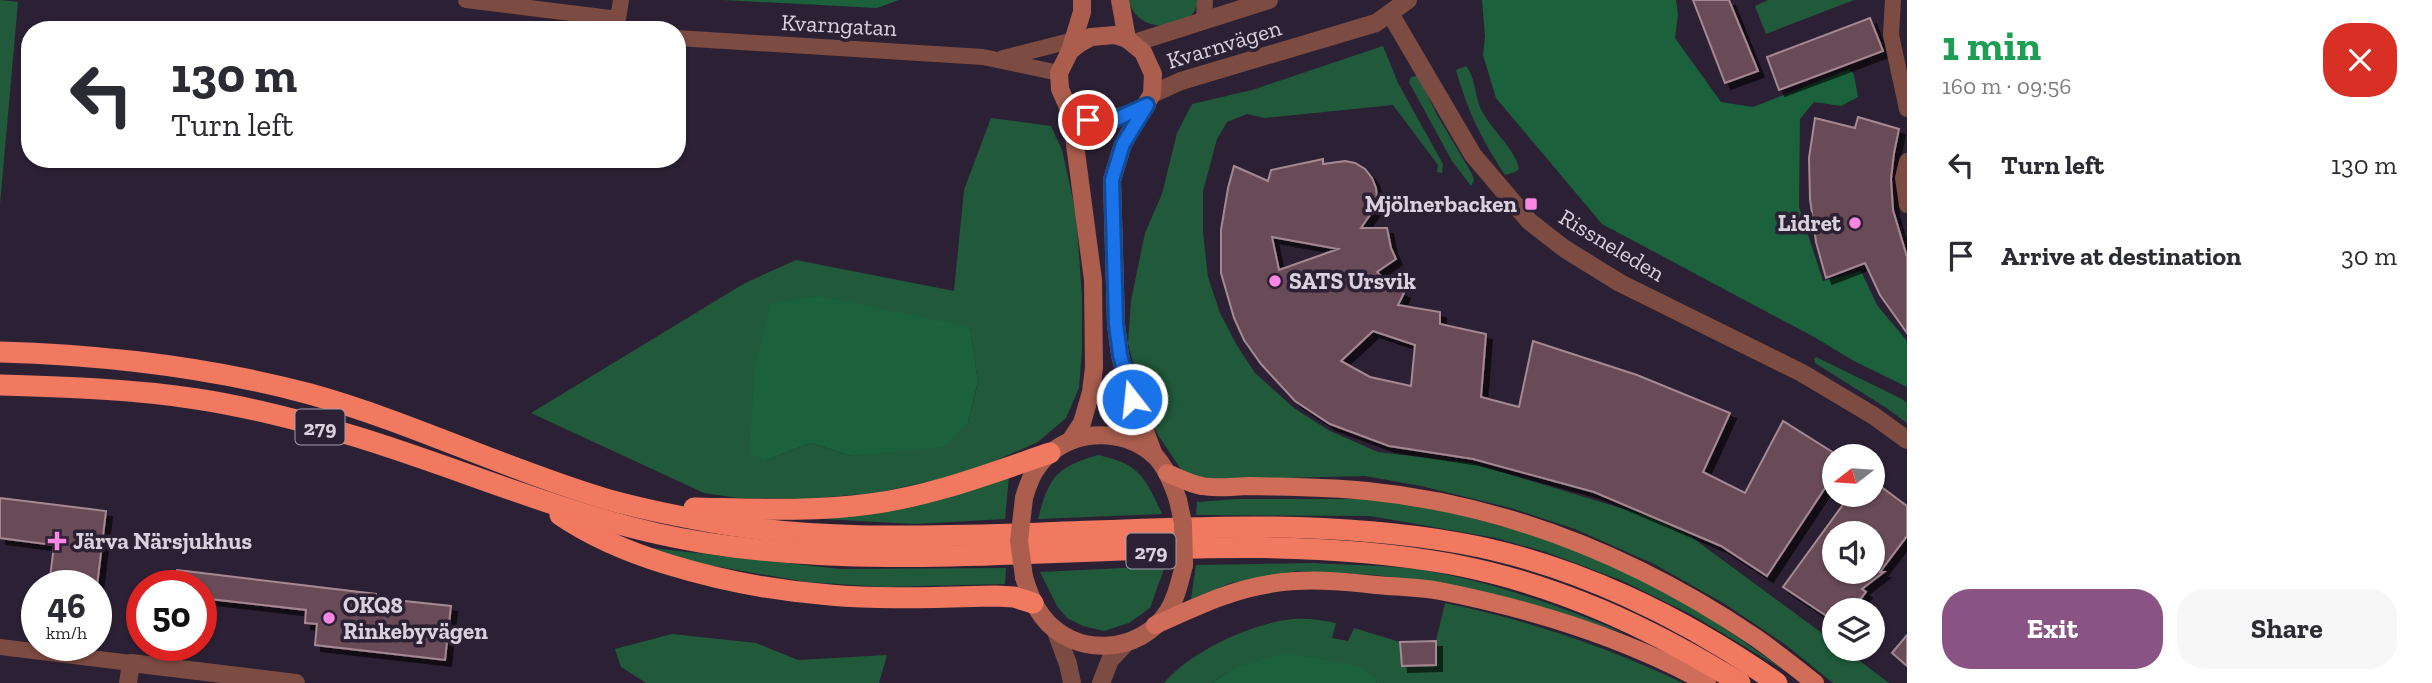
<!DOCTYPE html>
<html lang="en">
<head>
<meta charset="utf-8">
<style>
  :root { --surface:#fff; --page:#f7f7f7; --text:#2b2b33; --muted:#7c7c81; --accent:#895483 }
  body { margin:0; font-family:"Zilla Slab",serif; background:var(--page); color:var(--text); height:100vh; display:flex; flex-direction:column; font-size:26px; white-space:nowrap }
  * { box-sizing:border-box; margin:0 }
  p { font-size:23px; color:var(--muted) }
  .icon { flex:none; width:38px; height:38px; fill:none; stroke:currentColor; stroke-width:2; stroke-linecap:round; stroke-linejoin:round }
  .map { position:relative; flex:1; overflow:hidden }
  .drawer { display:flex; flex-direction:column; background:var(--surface); width:525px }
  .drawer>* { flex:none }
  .guide { position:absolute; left:21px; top:21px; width:665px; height:147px; border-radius:28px; box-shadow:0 2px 5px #0004; background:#fff; color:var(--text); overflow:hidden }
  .needle { width:46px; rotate:253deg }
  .tools { position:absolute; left:1822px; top:444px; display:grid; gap:14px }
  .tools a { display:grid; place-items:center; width:63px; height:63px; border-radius:50%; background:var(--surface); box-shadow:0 2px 5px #0004; font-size:35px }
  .speed { position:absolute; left:21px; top:570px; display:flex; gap:14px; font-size:35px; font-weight:700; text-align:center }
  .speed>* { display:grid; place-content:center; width:91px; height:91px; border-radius:50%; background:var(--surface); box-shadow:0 2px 5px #0004; line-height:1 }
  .speed small { font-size:18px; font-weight:400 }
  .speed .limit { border:10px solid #d22; background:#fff; color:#111 }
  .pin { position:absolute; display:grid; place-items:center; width:60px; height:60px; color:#fff; margin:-30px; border:4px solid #fff; border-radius:50%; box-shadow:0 2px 7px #0007 }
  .me { position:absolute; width:77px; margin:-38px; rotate:344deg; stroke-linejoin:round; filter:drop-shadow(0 0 5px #0008) }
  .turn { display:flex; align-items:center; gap:24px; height:147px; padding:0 35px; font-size:32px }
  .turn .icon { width:91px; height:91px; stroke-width:2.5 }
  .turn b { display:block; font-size:49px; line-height:60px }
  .round { display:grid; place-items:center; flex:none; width:74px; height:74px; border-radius:28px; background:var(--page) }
  .summary { display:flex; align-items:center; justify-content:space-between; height:119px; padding:0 35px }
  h1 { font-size:42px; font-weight:700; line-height:52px; color:#1e9e55 }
  .button { display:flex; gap:14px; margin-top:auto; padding:14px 35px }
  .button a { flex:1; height:80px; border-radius:28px; background:var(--accent); color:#fff; font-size:28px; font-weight:700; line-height:80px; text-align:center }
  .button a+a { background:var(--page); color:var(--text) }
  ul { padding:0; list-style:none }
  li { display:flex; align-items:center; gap:21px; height:91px; padding:0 35px }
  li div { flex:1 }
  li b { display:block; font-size:26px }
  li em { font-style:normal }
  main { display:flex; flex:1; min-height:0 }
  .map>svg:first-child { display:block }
</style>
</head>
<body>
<main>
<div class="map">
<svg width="1907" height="683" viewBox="0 0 1907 683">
  <defs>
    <filter id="shadow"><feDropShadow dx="6" dy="6" stdDeviation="0" flood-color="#0009"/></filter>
  </defs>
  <rect width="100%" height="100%" fill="#2c2134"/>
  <g fill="#205a3a" fill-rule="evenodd">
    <polygon points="0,0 18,2 0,204"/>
    <path d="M1129 0H1198C1196 32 1136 37 1129 0Z"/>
    <polygon points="1768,0 1854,0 1766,34 1755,6"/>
    <polygon points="1383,46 1398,83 1443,164 1442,173 1437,172 1438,165 1393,105 1264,118 1247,114 1227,122 1217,139 1203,191 1203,233 1208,277 1220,313 1236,344 1255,373 1294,408 1328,430 1378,452 1472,463 1647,516 1690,536 1834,642 1834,649 1844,649 1889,683 1833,683 1786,645 1725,604 1654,564 1575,529 1511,508 1421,486 1365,476 1201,480 1182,471 1158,435 1145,409 1128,343 1131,301 1145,233 1162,194 1177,133 1192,104 1252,90"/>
    <path d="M1466 66C1477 80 1474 98 1483 113 1492 130 1516 150 1519 169L1515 172 1505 175C1481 138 1468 112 1456 70Z"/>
    <polygon points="1418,76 1436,113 1472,174 1474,180 1471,186 1452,161 1409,82 1411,77"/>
    <path d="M991 118 1051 126 1062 150 1076 213 1082 296V349L1079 388 1066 418 1038 442 988 464 939 479 876 493 806 499 738 498 704 493 531 413 745 283 796 260 954 291 964 190ZM970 327 978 383 968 422 851 456 811 443 764 461Z"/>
    <polygon points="1816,357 1902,399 1907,403 1907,423 1885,407 1815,363 1814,359"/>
    <path d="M1098 455C1140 464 1145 477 1162 514L1038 519C1049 477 1056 467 1098 455Z"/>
    <polygon points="1009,476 1005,519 915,524 804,518"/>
    <polygon points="1237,499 1375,499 1423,505 1530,534 1601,559 1704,614 1787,672 1692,615 1623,581 1546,552 1496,538 1370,516 1196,515 1197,502"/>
    <polygon points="652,548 840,569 1006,568 1005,584 885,587 806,582 685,561"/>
    <path d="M1314 563C1347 565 1382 565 1415 569 1488 580 1557 605 1624 633L1535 606 1438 583 1374 575 1296 571 1231 583 1191 599 1196 565Z"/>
    <polygon points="1165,566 1150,608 1129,623 1104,631 1083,626 1067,618 1057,606 1040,572"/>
    <path d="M1445 603C1528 620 1607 647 1683 683H1376L1377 680 1234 668 1212 683H1164C1191 651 1252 623 1293 619 1308 618 1321 620 1336 623L1332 638 1348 641 1354 628 1400 642 1403 666 1436 665V641Z"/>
    <polygon points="672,634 756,643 798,660 887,655 879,683 646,683 621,667 615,649"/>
  </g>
  <g fill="#1a613c">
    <polygon points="723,0 899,0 877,8"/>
    <polygon points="1482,0 1676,0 1678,14 1675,38 1721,102 1753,107 1850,69 1854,75 1858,97 1841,106 1814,102 1800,119 1799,207 1823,281 1861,271 1877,305 1907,341 1907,387 1854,361 1814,337 1602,224 1496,98 1483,55 1485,37"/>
    <polygon points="820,296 970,327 978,382 968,422 944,447 851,456 811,443 764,461 750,453 754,370 770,304"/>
    <polygon points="1284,653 1358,666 1377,680 1376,683 1212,683 1234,668"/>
  </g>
  <g fill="#674c56" stroke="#a68892" stroke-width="2" fill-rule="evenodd" filter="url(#shadow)">
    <polygon points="1693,0 1729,0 1758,71 1725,83"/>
    <polygon points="1870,18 1883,51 1779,90 1767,57"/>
    <polygon points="1858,117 1899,129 1894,153 1891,179 1893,210 1907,257 1907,333 1880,295 1865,263 1826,278 1816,242 1810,199 1809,158 1815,118 1855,128"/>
    <path d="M1323 159V164L1345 161 1355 163 1365 169 1372 178 1376 188 1377 199 1374 209 1361 228H1387L1391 248 1396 259 1377 272 1391 286 1404 293 1398 305 1440 312V324L1486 334 1481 397 1519 407 1533 341 1637 375 1730 413 1703 472 1745 493 1783 421 1834 453V486L1829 482 1767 576 1721 546 1594 492 1473 459 1389 446 1330 424 1295 401 1261 364 1244 340 1234 318 1221 273V230L1228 188 1234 166 1268 181 1271 170ZM1272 237 1338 249 1279 270ZM1373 331 1415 345 1411 386 1370 377 1341 361Z"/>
    <path d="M1872 480 1907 506V536L1880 572H1884L1862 589 1866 592 1851 611H1834V621L1783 587 1850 495H1872ZM1834 534H1872V572H1834Z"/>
    <polygon points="0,498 106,511 97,586 49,586 54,545 0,538"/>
    <polygon points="177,570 376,594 376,598 451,606 445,660 315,645 317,624 305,623 306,610 201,598 201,586 175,586"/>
    <polygon points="1907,635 1907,666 1892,653"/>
    <polygon points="1436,641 1436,665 1402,666 1400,642"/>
  </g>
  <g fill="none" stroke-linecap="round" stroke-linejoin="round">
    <g stroke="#7c4b41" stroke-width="16">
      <polyline points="466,0 618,19 621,0"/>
      <polyline points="1893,0 1891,35 1907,109"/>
      <polyline points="1204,21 1205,0"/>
      <polyline points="677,38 983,57 1059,73"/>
      <polyline points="1003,58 1074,40"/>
      <polyline points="1907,161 1903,178 1907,205"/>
      <polyline points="0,647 131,663"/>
    </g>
    <g stroke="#7c4b41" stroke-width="18">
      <polyline points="1391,15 1473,155 1529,221 1565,249 1620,283 1802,373 1874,416 1907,440"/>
      <polyline points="1134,43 1269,0"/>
      <polyline points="1152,94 1181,81 1376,23 1408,0"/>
      <polyline points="1055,629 1068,664 1072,683"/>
      <polyline points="128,683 131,663 296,683"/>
      <polyline points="1101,683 1110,660 1125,644"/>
    </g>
    <g stroke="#ab5e4e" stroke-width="18">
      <polyline points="1120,0 1127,39"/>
      <polyline points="1070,51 1082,12 1082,0"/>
      <path d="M1071 114C1103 124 1118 121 1147 105"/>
      <polyline points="1070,441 1082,423 1091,392 1094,367 1093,280 1071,114 1060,89 1059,73 1070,51 1080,43 1091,37 1115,35 1127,39 1143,52 1153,74 1152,94 1123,144 1112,180 1116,324 1120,355 1127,384 1154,455"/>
      <path d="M1024 498C1027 488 1030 477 1037 468 1063 429 1122 424 1156 457 1167 469 1173 485 1178 500"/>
      <path d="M1024 577C1028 591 1033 604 1042 616 1073 658 1140 655 1168 611 1177 597 1180 580 1184 565"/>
    </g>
    <g stroke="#cf6d58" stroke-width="18">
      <path d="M1167 473C1179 478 1190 484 1202 486 1217 489 1235 486 1250 486 1289 487 1328 487 1367 491 1508 505 1639 559 1756 638 1776 652 1796 668 1815 683"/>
      <path d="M1155 625C1192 609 1229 590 1270 584 1305 578 1341 581 1376 585 1397 587 1419 587 1440 591 1531 609 1625 638 1707 683"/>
    </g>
    <g stroke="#f07960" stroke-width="21">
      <path d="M0 352C104 355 209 367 310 394 411 422 505 469 606 499 638 508 672 515 705 521 807 540 913 537 1017 534 1164 529 1313 517 1459 543 1573 563 1683 617 1777 683"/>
      <path d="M0 385C65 387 132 389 197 399 250 407 303 421 354 436 473 472 583 524 706 543 953 582 1205 520 1451 564 1557 584 1649 627 1740 683"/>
      <path d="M694 508C753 509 811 512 870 504 932 496 991 473 1050 453"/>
      <path d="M560 515C594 538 628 552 667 564 719 580 775 591 830 595 884 600 941 597 996 596L1014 597 1033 603"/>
    </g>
    <g stroke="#ab5e4e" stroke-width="18">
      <polyline points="1024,498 1019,541 1024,577"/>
      <polyline points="1178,500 1183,523 1184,565"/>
    </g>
  </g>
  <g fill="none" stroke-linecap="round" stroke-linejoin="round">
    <defs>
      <polyline id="route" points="1088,120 1112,121 1147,105 1123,144 1112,180 1116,324 1120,355 1132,399"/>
    </defs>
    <use href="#route" stroke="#114b97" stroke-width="18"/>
    <use href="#route" stroke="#1a73e8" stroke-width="12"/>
  </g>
  <g fill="#fb87e5" stroke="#2c2134" stroke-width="2.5">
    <rect x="1524" y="197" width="14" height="14" rx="3.5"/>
    <circle cx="1855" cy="223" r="7"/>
    <circle cx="1275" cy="281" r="7"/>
    <path d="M53.5 530.5h7v7h7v7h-7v7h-7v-7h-7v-7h7z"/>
    <circle cx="329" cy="618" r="7"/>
  </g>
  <g text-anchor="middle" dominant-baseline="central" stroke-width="7" stroke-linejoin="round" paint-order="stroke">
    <g fill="#2c2134" stroke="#a59cab" stroke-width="2">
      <rect x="295.5" y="409.5" width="49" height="35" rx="5"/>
      <rect x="1126.5" y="533.5" width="49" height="35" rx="5"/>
    </g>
    <g font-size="21" font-weight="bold" fill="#d9d1de">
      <text x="320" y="427">279</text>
      <text x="1151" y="551">279</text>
    </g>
    <g font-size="23" fill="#d9d1de" stroke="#2c2134">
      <text transform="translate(839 25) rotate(3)">Kvarngatan</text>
      <text transform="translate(1224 44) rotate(-17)">Kvarnvägen</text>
      <text transform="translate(1612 245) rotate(31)">Rissneleden</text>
    </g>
    <g font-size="23" font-weight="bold" fill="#d9d1de" stroke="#2c2134" text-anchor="start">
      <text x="1517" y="204" text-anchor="end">Mjölnerbacken</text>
      <text x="1841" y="223" text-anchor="end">Lidret</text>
      <text x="1289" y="281">SATS Ursvik</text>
      <text x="73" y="541">Järva Närsjukhus</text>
      <text x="343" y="605">OKQ8<tspan x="343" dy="26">Rinkebyvägen</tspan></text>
    </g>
  </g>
</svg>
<div class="tools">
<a><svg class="needle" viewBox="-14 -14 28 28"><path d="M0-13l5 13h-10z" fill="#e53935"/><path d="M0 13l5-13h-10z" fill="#7c7c81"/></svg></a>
<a><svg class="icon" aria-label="sound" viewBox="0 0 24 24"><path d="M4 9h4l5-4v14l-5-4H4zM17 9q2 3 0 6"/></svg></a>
<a><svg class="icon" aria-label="layers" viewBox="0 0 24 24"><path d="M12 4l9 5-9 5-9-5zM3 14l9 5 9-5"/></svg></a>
</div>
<div class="speed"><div>46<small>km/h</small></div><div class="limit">50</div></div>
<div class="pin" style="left:1088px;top:120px;background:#d93025"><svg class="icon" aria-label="arrive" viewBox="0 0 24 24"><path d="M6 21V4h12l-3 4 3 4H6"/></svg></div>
<svg class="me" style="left:1132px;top:399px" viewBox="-20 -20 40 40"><circle r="17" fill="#1a73e8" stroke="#fff" stroke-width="3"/><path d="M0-11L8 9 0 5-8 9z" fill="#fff"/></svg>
<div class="guide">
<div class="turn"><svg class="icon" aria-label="left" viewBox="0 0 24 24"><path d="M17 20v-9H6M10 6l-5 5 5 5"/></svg><div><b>130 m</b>Turn left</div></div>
</div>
</div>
<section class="drawer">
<div class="summary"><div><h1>1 min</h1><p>160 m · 09:56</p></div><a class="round" style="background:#d93025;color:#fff"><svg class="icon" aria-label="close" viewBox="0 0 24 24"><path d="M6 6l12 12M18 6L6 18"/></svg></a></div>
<ul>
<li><svg class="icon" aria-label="left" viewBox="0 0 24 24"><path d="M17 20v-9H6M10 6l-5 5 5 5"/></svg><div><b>Turn left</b></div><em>130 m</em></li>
<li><svg class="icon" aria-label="arrive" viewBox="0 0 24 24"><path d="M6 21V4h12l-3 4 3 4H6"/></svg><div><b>Arrive at destination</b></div><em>30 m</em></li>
</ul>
<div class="button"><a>Exit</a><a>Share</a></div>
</section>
</main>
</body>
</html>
